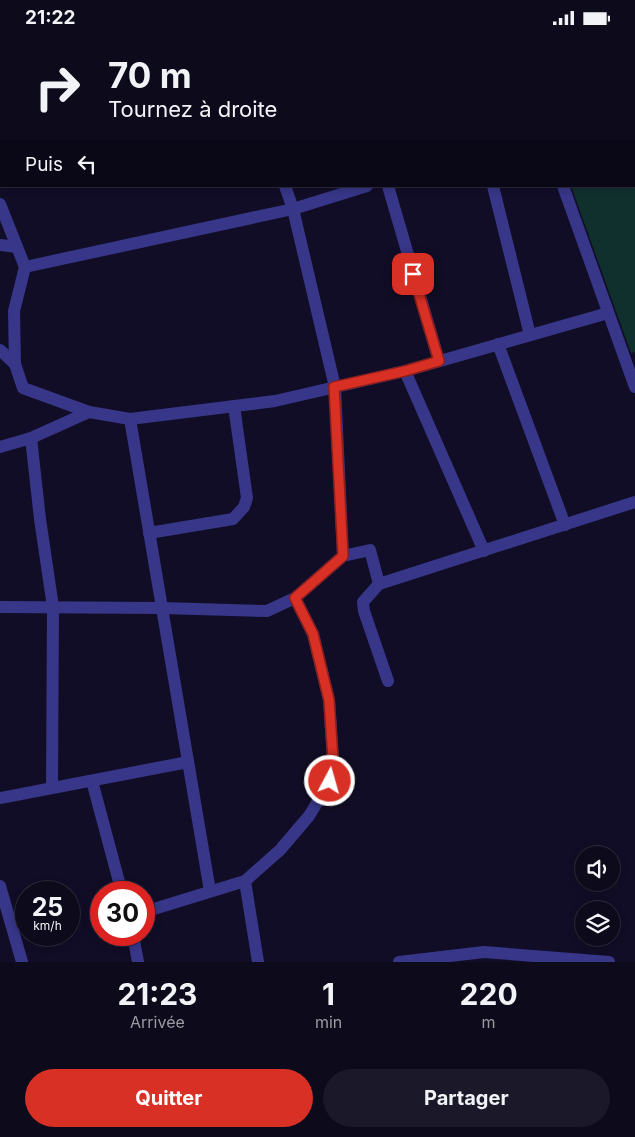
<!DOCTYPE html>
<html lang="fr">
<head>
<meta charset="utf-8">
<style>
  :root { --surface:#0d0a1c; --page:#1b1829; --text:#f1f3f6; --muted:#9a9aa3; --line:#2d2b3b; --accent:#d93025 }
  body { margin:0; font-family:Inter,sans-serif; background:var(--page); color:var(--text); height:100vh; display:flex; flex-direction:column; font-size:19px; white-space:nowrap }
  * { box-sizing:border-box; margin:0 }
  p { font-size:16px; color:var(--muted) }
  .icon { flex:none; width:28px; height:28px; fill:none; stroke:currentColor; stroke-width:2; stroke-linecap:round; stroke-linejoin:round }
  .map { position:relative; height:927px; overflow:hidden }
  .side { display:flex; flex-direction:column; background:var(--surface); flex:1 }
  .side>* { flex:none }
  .hud { position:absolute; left:0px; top:0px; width:635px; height:152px; box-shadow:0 2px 8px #0003,0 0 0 1px var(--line); background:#0d0a1c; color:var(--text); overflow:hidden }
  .tools { position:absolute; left:575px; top:811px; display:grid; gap:10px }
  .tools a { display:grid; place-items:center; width:45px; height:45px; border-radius:50%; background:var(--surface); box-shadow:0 2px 8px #0003,0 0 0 1px var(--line); font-size:25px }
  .speed { position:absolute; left:15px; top:846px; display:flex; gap:10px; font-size:25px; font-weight:700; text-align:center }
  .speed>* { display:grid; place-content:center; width:65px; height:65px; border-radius:50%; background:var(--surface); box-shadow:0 2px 8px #0003,0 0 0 1px var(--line); line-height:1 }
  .speed small { font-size:12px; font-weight:400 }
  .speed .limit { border:8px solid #d22; background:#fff; color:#111 }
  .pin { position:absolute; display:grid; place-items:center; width:42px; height:42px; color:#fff; margin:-21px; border-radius:10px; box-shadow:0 2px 8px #0006 }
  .me { position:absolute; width:55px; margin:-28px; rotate:6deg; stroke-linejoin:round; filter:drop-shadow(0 0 4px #0008) }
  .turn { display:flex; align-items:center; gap:18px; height:105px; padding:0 25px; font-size:22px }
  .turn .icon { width:65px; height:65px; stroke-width:2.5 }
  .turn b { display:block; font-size:35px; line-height:42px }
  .then { display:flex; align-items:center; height:48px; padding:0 25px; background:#0003; gap:10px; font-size:19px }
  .eta { display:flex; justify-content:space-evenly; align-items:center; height:85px; text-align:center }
  .eta b { font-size:30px; font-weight:700; line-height:35px }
  .cta { display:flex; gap:10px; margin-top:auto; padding:10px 25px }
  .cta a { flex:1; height:58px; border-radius:30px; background:var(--accent); color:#fff; font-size:20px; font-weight:700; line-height:58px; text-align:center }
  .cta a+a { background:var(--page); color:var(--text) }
  .status { display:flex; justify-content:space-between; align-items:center; height:35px; padding:0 25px; background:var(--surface); direction:ltr }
  .status svg { height:14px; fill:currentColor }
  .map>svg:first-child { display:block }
</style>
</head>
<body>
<div class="status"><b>21:22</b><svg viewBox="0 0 49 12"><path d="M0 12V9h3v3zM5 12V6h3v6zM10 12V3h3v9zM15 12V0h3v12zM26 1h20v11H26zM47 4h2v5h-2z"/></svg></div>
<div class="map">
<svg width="635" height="927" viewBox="0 0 635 927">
  <rect width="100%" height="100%" fill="#110d26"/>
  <polygon fill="#10302e" points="634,82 635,82 635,317 631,318 571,151 634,151"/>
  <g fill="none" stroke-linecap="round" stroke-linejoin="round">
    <g stroke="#373688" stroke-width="12">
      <polyline points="234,0 234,1"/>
      <polyline points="360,0 360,1"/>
      <polyline points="441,0 442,1"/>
      <polyline points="509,0 509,1"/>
      <polyline points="626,0 626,1"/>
      <polyline points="89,1 94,0"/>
      <polyline points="0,25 1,24"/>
      <polyline points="634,34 635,39"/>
      <polyline points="0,130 1,130"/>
      <polyline points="285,151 293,174 335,352 343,521"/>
      <polyline points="388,151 439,326"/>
      <polyline points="493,151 530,300"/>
      <polyline points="563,151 635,352"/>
      <polyline points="0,169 25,232 14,276 15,329 23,353 89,377 130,384 275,366 405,336 608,278"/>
      <polyline points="0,210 17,212"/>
      <polyline points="25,232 293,174 367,151"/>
      <polyline points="498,309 565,490"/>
      <polyline points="0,315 15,329"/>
      <polyline points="405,336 484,516"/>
      <polyline points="130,384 210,856"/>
      <polyline points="31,403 40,484 53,572 52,753"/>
      <polyline points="0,412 31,403 89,377"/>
      <polyline points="149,498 233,484 244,472 247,463 234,371"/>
      <polyline points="0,572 162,573 267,576 295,563 343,521 370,515 379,549"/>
      <polyline points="388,646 364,576 363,567 379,549 635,467"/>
      <polyline points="92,746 122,858"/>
      <polyline points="0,763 188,727"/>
      <polyline points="245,846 258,927"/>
      <polyline points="0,851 22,927"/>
      <polyline points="144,877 245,846 280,815 309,781 330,746 333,724 329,665 313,599 295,563"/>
      <polyline points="133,900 138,927"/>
      <polyline points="399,927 484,917 609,927"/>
    </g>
  </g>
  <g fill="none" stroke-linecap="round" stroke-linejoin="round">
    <defs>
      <polyline id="route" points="330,746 333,724 329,665 313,599 295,563 343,521 334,352 405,336 439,326 413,239"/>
    </defs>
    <use href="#route" stroke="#8d1f18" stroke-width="12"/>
    <use href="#route" stroke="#d93025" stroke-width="9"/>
  </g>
</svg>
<div class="tools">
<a><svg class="icon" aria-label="sound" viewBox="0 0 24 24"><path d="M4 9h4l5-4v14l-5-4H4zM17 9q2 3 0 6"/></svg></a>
<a><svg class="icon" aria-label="layers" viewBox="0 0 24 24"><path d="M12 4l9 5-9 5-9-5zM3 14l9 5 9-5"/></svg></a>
</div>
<div class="speed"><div>25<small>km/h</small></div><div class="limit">30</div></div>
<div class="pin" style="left:413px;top:239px;background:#d93025"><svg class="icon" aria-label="arrive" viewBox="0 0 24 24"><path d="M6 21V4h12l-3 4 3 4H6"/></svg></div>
<svg class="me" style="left:330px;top:746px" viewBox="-20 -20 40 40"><circle r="17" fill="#d93025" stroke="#fff" stroke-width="3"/><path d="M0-11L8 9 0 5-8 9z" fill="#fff"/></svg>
<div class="hud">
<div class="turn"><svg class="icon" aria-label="right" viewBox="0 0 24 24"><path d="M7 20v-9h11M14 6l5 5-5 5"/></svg><div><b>70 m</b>Tournez à droite</div></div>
<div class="then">Puis<svg class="icon" aria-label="left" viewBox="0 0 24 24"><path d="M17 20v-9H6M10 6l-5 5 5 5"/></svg></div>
</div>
</div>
<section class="side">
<div class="eta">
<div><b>21:23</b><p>Arrivée</p></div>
<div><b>1</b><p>min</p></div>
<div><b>220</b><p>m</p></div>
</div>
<div class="cta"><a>Quitter</a><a>Partager</a></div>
</section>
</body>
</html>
